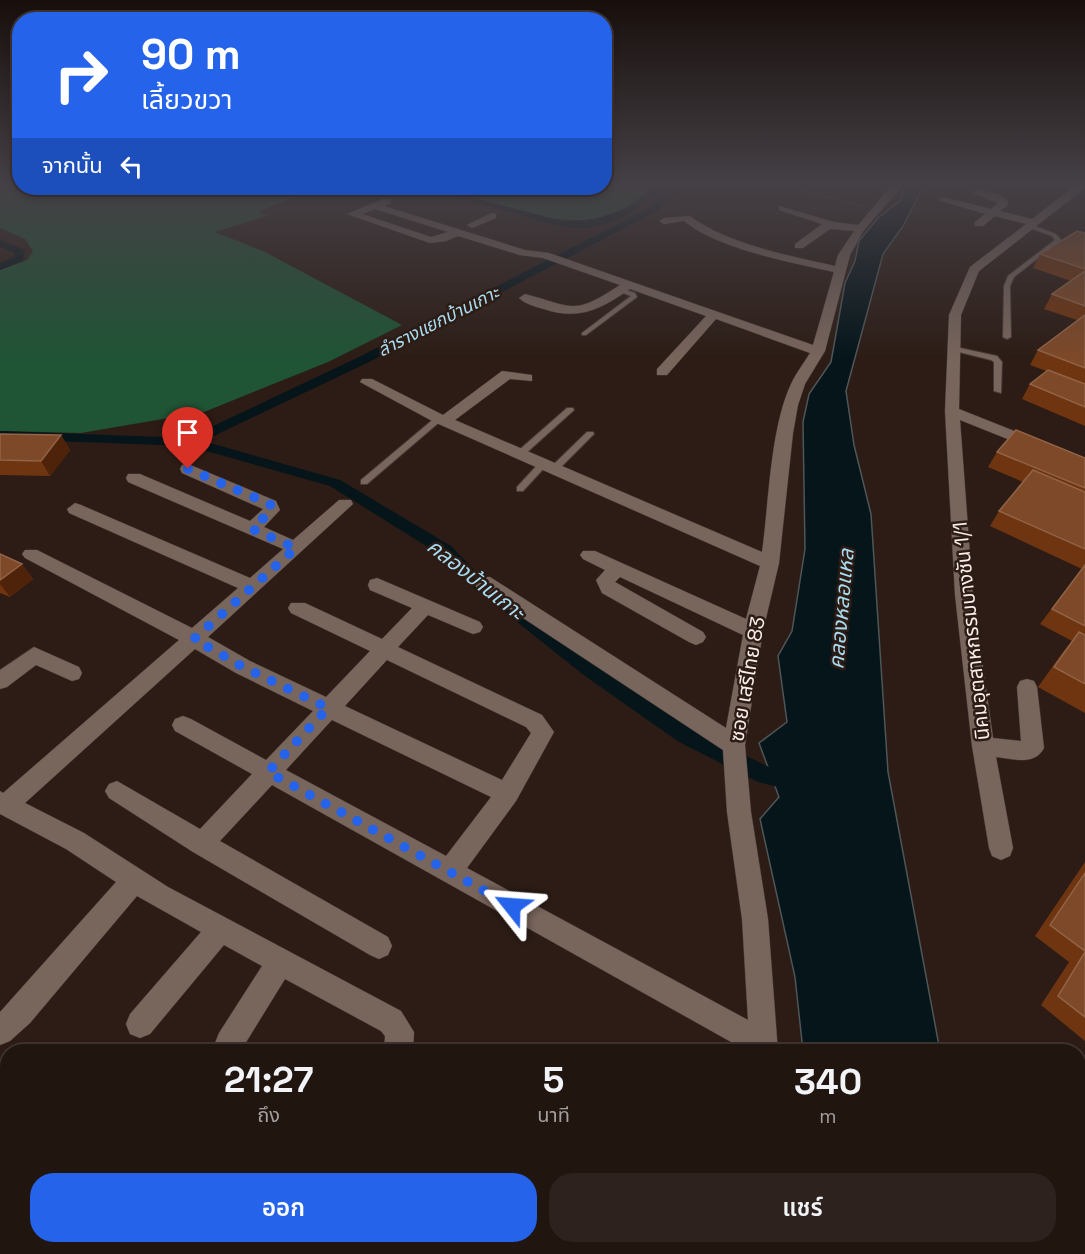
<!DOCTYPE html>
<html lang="th">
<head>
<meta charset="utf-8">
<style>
  :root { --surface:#211510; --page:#2d221e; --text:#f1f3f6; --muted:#a29f9f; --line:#3e3430; --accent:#2563eb }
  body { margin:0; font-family:"Space Grotesk","Noto Sans Thai",sans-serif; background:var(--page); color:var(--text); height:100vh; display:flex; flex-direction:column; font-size:22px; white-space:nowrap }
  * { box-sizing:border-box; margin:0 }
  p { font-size:20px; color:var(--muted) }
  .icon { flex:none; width:33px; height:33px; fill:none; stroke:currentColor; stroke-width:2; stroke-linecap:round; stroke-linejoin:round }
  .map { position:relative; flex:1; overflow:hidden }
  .sheet { position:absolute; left:0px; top:1044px; width:1086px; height:210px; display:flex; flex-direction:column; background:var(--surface); border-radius:24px 24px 0 0; box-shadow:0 3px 9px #0003,0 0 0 2px var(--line) }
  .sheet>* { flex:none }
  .banner { position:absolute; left:12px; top:12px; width:600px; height:183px; border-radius:24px; box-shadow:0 3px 9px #0003,0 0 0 2px var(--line); background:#2563eb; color:#fff; overflow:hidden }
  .pin { position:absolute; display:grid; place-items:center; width:51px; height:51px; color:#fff; margin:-62px -26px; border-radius:50% 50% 50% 0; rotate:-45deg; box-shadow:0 0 6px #0007 }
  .pin .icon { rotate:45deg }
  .me { position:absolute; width:66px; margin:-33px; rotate:298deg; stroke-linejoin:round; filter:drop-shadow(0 0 4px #0008) }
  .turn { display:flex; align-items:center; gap:21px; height:126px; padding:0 30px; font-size:27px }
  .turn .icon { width:78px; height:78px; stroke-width:2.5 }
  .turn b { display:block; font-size:42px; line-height:51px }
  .then { display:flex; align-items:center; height:57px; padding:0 30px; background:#0003; gap:12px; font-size:22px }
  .eta { display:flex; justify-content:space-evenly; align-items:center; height:102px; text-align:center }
  .eta b { font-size:36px; font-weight:600; line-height:42px }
  .primary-button { display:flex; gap:12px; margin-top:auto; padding:12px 30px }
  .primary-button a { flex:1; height:69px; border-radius:24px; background:var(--accent); color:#fff; font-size:24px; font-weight:600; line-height:69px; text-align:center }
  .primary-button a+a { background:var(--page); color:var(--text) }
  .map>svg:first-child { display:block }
</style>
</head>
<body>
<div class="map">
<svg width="1085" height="1254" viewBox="0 0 1085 1254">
  <rect width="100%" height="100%" fill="#2c1c15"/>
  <g fill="#1f5435">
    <polygon points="0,184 19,184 20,188 320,188 259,211 267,216 215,232 263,251 402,325 328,362 204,412 81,433 0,431 0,270 27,260 33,251 25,239 0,228"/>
    <polygon points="605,184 652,184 639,203 593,220 571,220 547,218 434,188 604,188"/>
  </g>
  <g fill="#05151a" stroke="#4e5658" stroke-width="1.5">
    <polygon points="906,184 925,184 903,226 883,254 846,391 854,445 871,514 888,772 940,1051 803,1051 795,977 760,819 779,797 759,743 787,722 778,656 792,631 805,549 803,422 809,394 831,362 845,283 855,261 859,241 878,218 901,200"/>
    <polygon points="976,1246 978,1254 823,1254 822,1247"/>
  </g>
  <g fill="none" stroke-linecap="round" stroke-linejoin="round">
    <g fill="#05151a" fill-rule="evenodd">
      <path d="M654 184H663C638 216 599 234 559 226L423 188H436L562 221C600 221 628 214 654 184Z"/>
      <polygon points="670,184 678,184 679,189 657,211 367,363 203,441 340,480 451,546 474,570 599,666 693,730 769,767 801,775 805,782 801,789 794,791 758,782 679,742 585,676 462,578 439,554 330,486 189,446 0,439 0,431 188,438 359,357 651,207 669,188"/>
      <polygon points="1021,184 1038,184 1085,195 1085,201"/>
      <polygon points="0,240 25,250 23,261 0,270 0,263 14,257 15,253 0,247"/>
    </g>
    <polygon fill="#05151a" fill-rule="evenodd" points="1034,184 1050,184 1052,188 1044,193 1038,191"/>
    <defs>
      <g id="lane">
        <polygon points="1029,224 1056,234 1061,240 1014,277 1010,286 1011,337 1007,339 1003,337 1004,286 1008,276 1055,240 1052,236 1027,227 1027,225"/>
        <polygon points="620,288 635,293 637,297 586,335 582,335 582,333 631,296 618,291 617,290"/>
        <polygon points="951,346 997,356 1002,362 1001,393 994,391 994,362 991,360 951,350"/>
        <polygon points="567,408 573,408 574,410 524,455 518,455 518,451"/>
        <polygon points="436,417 439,417 443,419 367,484 361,484 361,480"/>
        <polygon points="587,432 593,432 594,434 558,470 552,470 552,466"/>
        <polygon points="544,460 547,461 547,465 523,491 517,491 517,487 541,461"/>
      </g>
      <g id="street">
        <path d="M893 184H904L864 230 850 255 825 351 805 384 798 405 793 433 779 563 763 631 745 745 751 812 768 919 778 1052H749L272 785 220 841 388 937 392 946 388 955 379 959 370 955 193 852 109 798 105 791 109 784 117 781 200 829 252 774 175 731 172 725 175 719 183 716 191 719 266 760 313 711 236 673 195 649 25 803 84 833 168 887 401 1011 414 1032 413 1052H384L385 1036 381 1031 285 979 240 1052H218L215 1043 219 1033 262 966 224 945 150 1034 140 1038 130 1034 126 1024 130 1014 201 932 137 896 30 1023 10 1041 0 1045V1012L116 882 66 849 0 814V791L3 793 179 640 25 558 22 554 25 550H37L192 628 238 588 69 513 67 509 75 503 81 505 250 578 283 549 128 482 126 478 128 474H140L250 521 263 509 182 473 180 469 182 465 188 464 276 501 280 510 264 527 293 540 339 500H351L353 504 208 637 250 661 326 697 370 651 291 613 288 608 291 603H305L382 639 412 608 370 590 368 585 370 580 377 578 480 622 483 627 480 632 473 634 428 615 398 647 542 715 554 732 516 801 467 868 748 1020 742 919 727 812 723 750 476 587 474 582 476 577H490L726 728 743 635 620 577 615 582 703 632 706 637 703 642 696 645 689 642 602 593 596 580 605 570 583 559 580 555 583 551H595L746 619 760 566 434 422 360 382 362 379H372L443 415 502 371 532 375V381L510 379 455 420 762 552C769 503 770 429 791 384 796 373 804 363 810 353L716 319 667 375H657V369L706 316 630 289C601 309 579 321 544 309 536 307 525 304 519 298L525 294C574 307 573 316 620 285L543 258 520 255 458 236 446 241 430 243 347 214 383 199H391V203L384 206 525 250 549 253 813 345 834 272C790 262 718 249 684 221L664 224 659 221 664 218 690 216C727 244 790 256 835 266L838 255 854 231 830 229 803 248H795V244L822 224 779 210V206L834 222 858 225ZM375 209 448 232 431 237 362 214ZM387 660 526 727 531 733 502 780 345 706ZM332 720 491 797 446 856 286 770Z"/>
        <path d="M1077 184H1085V188L979 271 961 315 959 409 1085 459V470L960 420 973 595 993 738 1021 741 1017 687 1020 681 1027 679 1034 681 1037 687 1044 748C1035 766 1013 759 996 757L1013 848 1010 856 1001 860 992 856 989 848 972 746 955 595 945 411 949 315 970 267 1026 224 995 216 983 226H975V222L985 214 938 200 943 197 991 209 998 203 975 194 973 192 978 189 1000 195 1008 201V205L1000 211 1032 219Z"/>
        <polygon points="492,213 496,214 496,218 472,228 467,225"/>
        <polygon points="34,647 79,667 82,673 79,679 72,681 36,665 7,687 0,689 0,670"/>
        <polygon points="234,1246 270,1246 267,1254 231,1254"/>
        <polygon points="768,1246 802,1246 803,1254 769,1254"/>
      </g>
    </defs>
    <use href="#lane" stroke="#463a36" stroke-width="2"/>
    <use href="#street" stroke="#463a36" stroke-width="1"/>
    <polyline stroke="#6e5f59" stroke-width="1.5" stroke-dasharray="1 2" stroke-linecap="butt" points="773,184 864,206"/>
    <use href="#lane" fill="#78655c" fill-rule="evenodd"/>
    <use href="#street" fill="#78655c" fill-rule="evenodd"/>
  </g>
  <g fill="#6f3511">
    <polygon points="1085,233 1085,426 1022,399 1030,384 1046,371 1030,365 1038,350 1077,320 1044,309 1052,294 1071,281 1033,268 1040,254"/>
    <polygon points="0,434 61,435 70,450 50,476 0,475"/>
    <polygon points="997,452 1085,458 1085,713 1038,687 1063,652 1072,641 1040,624 1082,569 990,526 999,511 1023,482 988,467"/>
    <polygon points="0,554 22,564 33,579 10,597 0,593"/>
    <polygon points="1085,862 1085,1041 1041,1005 1069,962 1035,936"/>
  </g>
  <g fill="#4e2309">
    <polygon points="61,435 70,450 50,476 41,461"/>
    <polygon points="22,564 33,579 10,597 0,584 0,580"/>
  </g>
  <g fill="#7e4928" stroke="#916347" stroke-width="1.5">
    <polygon points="1077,231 1085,233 1085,269 1040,254"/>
    <polygon points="1085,271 1085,306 1052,294"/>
    <polygon points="1085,315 1085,368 1038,350"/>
    <polygon points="1048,370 1085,384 1085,407 1030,384"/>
    <polygon points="1016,430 1085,458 1085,488 997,452"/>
    <polygon points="0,434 61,435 41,461 0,460"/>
    <polygon points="1033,470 1085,492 1085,549 999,511"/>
    <polygon points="0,554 22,564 0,580"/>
    <polygon points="1085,565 1085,626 1052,609"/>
    <polygon points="1079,632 1085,635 1085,684 1054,667"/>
    <polygon points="1085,873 1085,951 1050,925"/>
    <polygon points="1085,952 1085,1017 1058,996"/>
  </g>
  <linearGradient id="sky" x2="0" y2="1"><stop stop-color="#180f0c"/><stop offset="0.51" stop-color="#454046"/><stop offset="1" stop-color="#454046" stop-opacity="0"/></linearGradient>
  <rect width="1085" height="360" fill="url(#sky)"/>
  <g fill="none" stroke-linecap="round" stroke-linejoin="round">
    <polyline stroke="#2563eb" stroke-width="10" stroke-dasharray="0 18" points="188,469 270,504 272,510 252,529 296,548 194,639 243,667 328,708 268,772 512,906"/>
  </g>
  <g text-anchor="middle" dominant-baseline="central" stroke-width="5" stroke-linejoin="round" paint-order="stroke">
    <g font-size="18" font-style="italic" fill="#a7dcf1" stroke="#2c1c15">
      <text transform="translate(438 321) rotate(-27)">ลำรางแยกบ้านเกาะ</text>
    </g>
    <g font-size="20" fill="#f9eee9" stroke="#2c1c15">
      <text transform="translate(971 631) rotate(-96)">นิคมอุตสาหกรรมบางชัน 1/1</text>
      <text transform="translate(747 679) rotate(-80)">ซอย เสรีไทย 83</text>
    </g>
    <g font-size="21" font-style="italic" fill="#a7dcf1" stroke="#2c1c15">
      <text transform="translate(476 579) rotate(38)">คลองบ้านเกาะ</text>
      <text transform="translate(841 609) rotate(-85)">คลองหลอแหล</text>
    </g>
  </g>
</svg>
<div class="pin" style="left:188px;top:469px;background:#d93025"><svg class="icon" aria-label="arrive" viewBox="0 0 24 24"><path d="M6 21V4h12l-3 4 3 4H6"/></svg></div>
<svg class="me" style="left:512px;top:906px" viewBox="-20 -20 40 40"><path d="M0-17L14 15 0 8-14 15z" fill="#2563eb" stroke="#fff" stroke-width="4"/></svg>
<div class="banner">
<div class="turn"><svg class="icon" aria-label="right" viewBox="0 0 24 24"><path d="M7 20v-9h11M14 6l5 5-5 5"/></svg><div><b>90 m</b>เลี้ยวขวา</div></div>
<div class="then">จากนั้น<svg class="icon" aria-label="left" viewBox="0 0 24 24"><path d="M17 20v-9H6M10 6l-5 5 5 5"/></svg></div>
</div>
<section class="sheet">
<div class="eta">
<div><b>21:27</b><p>ถึง</p></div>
<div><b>5</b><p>นาที</p></div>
<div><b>340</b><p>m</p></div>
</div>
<div class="primary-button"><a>ออก</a><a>แชร์</a></div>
</section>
</div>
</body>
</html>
